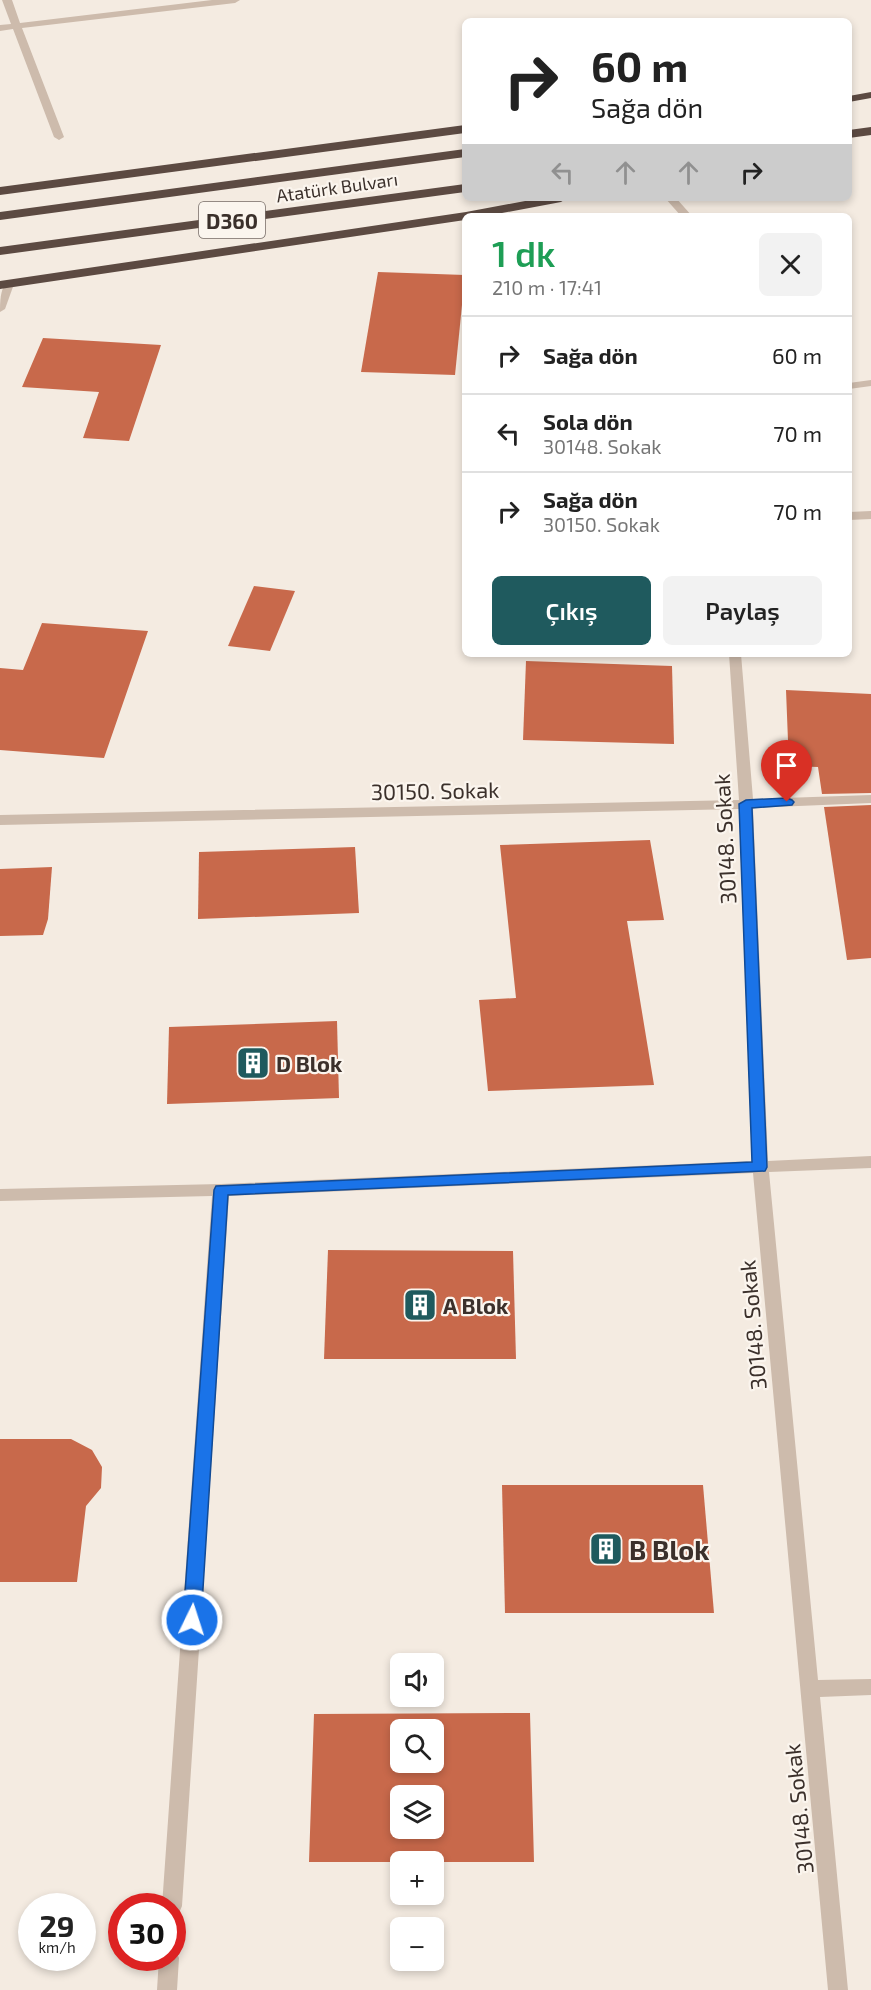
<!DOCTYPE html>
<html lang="tr">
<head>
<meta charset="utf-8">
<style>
  :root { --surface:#fff; --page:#f2f2f2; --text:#222; --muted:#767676; --line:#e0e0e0; --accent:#1f5a5e }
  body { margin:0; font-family:"Exo 2",sans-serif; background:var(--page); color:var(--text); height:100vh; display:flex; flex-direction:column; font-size:22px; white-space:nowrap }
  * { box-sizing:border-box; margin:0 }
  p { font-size:20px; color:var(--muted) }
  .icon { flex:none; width:33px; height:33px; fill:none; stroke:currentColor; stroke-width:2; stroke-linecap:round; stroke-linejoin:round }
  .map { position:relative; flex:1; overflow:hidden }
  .sheet { position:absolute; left:462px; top:213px; width:390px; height:444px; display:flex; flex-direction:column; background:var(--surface); border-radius:9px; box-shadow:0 3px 9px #0003 }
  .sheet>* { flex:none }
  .hud { position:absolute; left:462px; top:18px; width:390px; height:183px; border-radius:9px; box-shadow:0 3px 9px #0003; background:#fff; color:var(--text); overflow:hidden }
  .controls { position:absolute; left:390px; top:1653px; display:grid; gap:12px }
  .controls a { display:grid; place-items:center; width:54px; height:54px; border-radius:9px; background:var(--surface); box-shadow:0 3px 9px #0003; font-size:30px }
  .speed { position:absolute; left:18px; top:1893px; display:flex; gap:12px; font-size:30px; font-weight:700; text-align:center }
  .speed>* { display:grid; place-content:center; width:78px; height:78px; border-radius:50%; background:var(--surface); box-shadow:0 3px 9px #0003; line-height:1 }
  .speed small { font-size:15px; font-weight:400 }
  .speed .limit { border:9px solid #d22; background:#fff; color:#111 }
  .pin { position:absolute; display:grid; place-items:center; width:51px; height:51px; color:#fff; margin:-62px -26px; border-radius:50% 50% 50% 0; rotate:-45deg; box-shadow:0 0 6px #0007 }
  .pin .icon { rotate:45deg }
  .me { position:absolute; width:66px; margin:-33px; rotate:4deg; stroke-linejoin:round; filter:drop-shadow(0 0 4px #0008) }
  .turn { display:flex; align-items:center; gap:21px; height:126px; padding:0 30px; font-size:27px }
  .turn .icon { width:78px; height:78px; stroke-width:2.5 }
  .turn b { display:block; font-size:42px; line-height:51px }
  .lanes { display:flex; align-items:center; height:57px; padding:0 30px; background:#0003; justify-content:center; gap:30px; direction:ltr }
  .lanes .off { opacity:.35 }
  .round { display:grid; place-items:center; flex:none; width:63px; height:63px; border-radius:9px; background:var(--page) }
  .summary { display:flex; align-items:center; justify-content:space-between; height:102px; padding:0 30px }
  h1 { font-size:36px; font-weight:600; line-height:45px; color:#1e9e55 }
  .primary-button { display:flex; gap:12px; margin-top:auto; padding:12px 30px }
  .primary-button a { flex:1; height:69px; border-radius:9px; background:var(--accent); color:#fff; font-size:24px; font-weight:600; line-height:69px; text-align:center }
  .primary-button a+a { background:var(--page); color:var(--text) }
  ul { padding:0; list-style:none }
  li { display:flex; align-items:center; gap:18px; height:78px; padding:0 30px; border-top:2px solid var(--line) }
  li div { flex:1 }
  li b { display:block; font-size:22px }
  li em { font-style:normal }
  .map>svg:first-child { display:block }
</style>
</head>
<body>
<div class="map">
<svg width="871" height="1990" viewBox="0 0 871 1990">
  <rect width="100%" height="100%" fill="#f4ebe1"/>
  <g fill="#c8694b" fill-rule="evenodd">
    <polygon points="378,272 465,275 455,375 361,372"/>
    <polygon points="43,338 161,345 129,441 83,438 99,392 22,387"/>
    <polygon points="254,586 295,591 270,651 228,646"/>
    <polygon points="42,623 148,631 104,758 0,750 0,668 23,670"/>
    <polygon points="526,661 672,666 674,744 523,740"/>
    <polygon points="786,690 871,694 871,793 822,794 818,767 789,766"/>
    <polygon points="871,805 871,958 847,960 824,807"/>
    <polygon points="650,840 664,920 627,921 654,1085 488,1091 479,1000 516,998 500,845"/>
    <polygon points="355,847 359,913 198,919 199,852"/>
    <polygon points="52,867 48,919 43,935 0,936 0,869"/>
    <polygon points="337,1021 339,1098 167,1104 169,1027"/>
    <polygon points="328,1250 513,1251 516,1359 324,1359"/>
    <polygon points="0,1439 71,1439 92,1450 102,1467 101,1488 86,1506 77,1582 0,1582"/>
    <polygon points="502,1485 703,1485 714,1613 505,1613"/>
    <path d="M530 1713 534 1862H309L314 1714ZM400 1730H434V1762H400ZM400 1796H434V1828H400Z"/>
  </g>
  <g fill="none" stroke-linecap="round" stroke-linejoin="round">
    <g fill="#cdbbac" fill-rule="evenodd">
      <polygon points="2,0 12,0 20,23 212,0 240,0 235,3 22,28 64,137 59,140 54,137 13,29 0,31 0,25 11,24"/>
      <polygon points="665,198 676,198 692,216 681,216"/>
      <path d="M9 281 14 284 5 309 0 312C0 302 0 286 9 281Z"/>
      <polygon points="871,380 871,386 849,389 849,383"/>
      <polygon points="871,511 871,519 849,520 849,512"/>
      <polygon points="729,654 741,654 753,799 871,795 871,803 753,808 768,1161 871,1156 871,1168 769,1172 818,1680 871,1679 871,1695 820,1697 848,1990 828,1990 753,1173 229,1196 182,1906 179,1913 172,1915 172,1906 162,1906 212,1196 0,1201 0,1189 221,1184 752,1161 739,809 0,825 0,815 739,800"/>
      <polygon points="172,1949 176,1951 179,1958 177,1990 157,1990 159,1958 172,1958"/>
    </g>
    <g fill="#5c4a42" fill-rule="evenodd">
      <polygon points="871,92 871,98 849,102 849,96"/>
      <polygon points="465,125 465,133 0,195 0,187"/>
      <polygon points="871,127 871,135 849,138 849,130"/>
      <polygon points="465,149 465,157 0,220 0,212"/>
      <polygon points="465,184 465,192 0,255 0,247"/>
      <polygon points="541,198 567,198 561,202 486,216 465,216 465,220 0,289 0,281 466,212"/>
    </g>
  </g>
  <polygon fill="#1a73e8" stroke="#114b97" stroke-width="1.5" points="787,798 792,800 794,802 792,805 752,808 767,1167 765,1171 228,1195 201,1620 198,1625 192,1627 186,1625 183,1620 214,1190 216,1186 752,1162 739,804 746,800"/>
  <defs>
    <symbol id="building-square" viewBox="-11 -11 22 22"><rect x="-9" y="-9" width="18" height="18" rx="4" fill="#1f5a5e" stroke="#fbf5ee"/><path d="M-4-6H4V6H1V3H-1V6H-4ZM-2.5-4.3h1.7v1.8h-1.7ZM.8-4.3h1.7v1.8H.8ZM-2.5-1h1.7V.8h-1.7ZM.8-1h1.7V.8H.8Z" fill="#fff"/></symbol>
  </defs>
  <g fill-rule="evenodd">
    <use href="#building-square" x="234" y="1044" width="38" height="38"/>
    <use href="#building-square" x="401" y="1286" width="38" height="38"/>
    <use href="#building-square" x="587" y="1530" width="38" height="38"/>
  </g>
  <g text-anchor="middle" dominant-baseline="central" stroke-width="4.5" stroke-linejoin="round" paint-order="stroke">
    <g font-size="18" fill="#3b302b" stroke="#fbf5ee">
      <text transform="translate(337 187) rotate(-8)">Atatürk Bulvarı</text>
    </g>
    <rect fill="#fbf5ee" stroke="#756b66" stroke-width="1.5" x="199" y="202" width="66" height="36" rx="4.5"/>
    <g font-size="21" font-weight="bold" fill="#3b302b">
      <text x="232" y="220">D360</text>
    </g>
    <g font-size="22" fill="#3b302b" stroke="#fbf5ee">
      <text transform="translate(435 790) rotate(-1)">30150. Sokak</text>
      <text transform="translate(724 839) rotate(-93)">30148. Sokak</text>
      <text transform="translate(752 1325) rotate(-95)">30148. Sokak</text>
      <text transform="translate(798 1809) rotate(-96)">30148. Sokak</text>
    </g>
    <g font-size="22" font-weight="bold" fill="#3b302b" stroke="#fbf5ee" text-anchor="start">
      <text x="276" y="1063">D Blok</text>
      <text x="443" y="1305">A Blok</text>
    </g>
    <g font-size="27" font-weight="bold" fill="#3b302b" stroke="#fbf5ee" text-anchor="start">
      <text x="629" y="1549">B Blok</text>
    </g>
  </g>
</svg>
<div class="controls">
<a><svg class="icon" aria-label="sound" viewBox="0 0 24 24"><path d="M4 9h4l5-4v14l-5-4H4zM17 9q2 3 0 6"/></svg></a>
<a><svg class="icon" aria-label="search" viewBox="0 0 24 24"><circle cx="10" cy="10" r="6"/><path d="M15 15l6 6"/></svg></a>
<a><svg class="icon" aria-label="layers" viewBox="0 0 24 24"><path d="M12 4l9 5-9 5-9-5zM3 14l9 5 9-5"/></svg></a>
<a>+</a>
<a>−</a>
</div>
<div class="speed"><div>29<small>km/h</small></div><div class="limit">30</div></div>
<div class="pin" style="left:787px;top:802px;background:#d93025"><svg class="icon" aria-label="arrive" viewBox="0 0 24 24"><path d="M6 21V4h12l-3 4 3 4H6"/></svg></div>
<svg class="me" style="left:192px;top:1620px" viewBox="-20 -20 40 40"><circle r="17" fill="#1a73e8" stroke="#fff" stroke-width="3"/><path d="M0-11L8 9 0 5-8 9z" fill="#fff"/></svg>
<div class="hud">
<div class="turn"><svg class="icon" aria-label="right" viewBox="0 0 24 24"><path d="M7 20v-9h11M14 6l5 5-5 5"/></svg><div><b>60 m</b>Sağa dön</div></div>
<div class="lanes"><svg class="icon off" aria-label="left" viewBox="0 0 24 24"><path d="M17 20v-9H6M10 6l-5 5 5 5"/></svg><svg class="icon off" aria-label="ahead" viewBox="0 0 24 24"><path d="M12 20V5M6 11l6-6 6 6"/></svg><svg class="icon off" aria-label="ahead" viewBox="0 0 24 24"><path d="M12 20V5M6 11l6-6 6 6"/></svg><svg class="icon" aria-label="right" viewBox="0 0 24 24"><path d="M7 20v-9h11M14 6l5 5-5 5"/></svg></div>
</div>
<section class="sheet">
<div class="summary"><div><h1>1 dk</h1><p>210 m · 17:41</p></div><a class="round"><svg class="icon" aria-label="close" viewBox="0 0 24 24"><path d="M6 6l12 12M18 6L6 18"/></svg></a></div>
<ul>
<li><svg class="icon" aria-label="right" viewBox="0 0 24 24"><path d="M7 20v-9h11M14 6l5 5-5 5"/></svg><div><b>Sağa dön</b></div><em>60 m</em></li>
<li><svg class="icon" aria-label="left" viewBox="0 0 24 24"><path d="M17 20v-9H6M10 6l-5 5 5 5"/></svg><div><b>Sola dön</b><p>30148. Sokak</p></div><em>70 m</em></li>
<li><svg class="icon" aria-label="right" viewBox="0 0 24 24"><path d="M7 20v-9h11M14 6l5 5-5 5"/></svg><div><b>Sağa dön</b><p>30150. Sokak</p></div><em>70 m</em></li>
</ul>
<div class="primary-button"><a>Çıkış</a><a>Paylaş</a></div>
</section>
</div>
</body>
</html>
